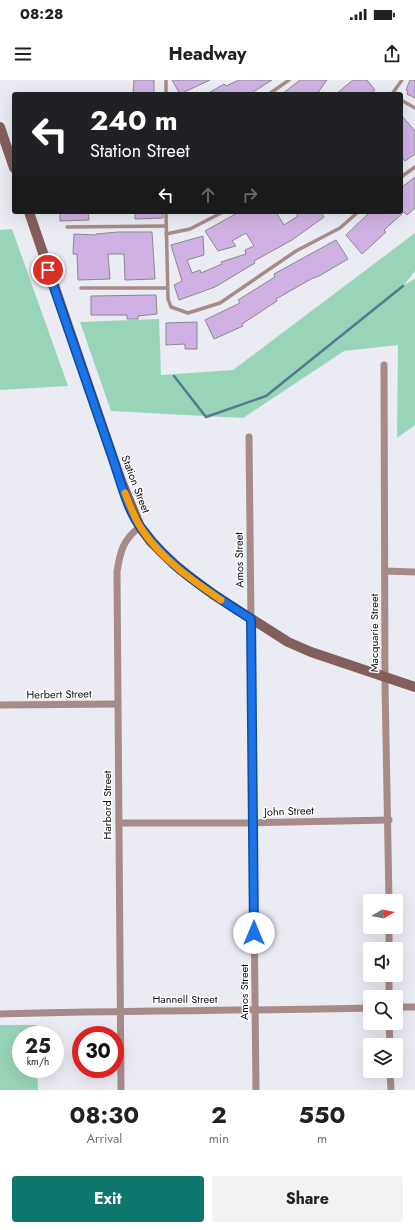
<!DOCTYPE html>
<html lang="en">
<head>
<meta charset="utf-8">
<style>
  :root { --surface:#fff; --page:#f2f2f2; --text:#202124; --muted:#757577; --accent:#0f766e }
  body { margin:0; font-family:Jost,sans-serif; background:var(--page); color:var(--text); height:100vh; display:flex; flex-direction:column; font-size:15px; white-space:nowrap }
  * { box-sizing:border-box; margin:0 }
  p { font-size:13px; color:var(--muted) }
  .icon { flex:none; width:22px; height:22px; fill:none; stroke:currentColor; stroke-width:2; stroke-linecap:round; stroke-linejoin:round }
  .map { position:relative; height:1010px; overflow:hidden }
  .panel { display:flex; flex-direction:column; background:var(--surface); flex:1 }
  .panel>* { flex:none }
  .hud { position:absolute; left:12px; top:12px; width:391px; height:122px; border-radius:4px; box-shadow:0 4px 16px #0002; background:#202124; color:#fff; overflow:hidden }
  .needle { width:26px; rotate:80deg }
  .fabs { position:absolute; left:363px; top:814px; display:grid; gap:8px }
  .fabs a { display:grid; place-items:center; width:40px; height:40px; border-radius:4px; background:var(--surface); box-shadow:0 4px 16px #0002; font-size:20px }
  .speed { position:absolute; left:12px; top:946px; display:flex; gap:8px; font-size:20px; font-weight:700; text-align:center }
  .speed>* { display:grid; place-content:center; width:52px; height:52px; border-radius:50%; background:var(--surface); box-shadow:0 4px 16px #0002; line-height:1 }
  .speed small { font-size:10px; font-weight:400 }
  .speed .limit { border:6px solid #d22; background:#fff; color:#111 }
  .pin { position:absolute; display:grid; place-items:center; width:34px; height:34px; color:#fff; margin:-17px; border:2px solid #fff; border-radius:50%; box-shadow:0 1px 4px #0007 }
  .me { position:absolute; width:44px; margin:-22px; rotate:0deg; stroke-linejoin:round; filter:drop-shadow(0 0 3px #0008) }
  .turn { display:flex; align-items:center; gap:14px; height:84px; padding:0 12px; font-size:18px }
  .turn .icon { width:52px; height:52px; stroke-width:2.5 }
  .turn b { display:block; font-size:28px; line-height:34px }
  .lanes { display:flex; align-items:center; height:38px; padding:0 12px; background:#0003; justify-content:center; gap:20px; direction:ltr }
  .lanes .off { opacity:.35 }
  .eta { display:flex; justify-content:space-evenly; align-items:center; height:68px; text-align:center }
  .eta b { font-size:24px; font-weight:700; line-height:28px }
  .action { display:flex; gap:8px; margin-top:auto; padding:8px 12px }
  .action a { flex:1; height:46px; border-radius:4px; background:var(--accent); color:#fff; font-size:16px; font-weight:700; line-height:46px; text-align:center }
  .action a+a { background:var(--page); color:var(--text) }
  .status { display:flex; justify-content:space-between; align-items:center; height:28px; padding:0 20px; background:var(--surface); direction:ltr }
  .status svg { height:11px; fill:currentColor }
  header { display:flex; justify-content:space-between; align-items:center; height:52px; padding:0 12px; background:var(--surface); font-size:18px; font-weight:700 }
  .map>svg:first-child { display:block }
</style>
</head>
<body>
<div class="status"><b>08:28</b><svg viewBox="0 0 49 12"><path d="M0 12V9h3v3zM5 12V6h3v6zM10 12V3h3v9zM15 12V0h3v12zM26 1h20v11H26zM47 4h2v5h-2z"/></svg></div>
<header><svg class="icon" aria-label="menu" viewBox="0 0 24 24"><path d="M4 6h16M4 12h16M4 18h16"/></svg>Headway<svg class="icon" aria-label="share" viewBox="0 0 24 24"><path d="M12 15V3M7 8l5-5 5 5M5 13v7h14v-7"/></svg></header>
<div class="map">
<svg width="415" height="1010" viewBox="0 0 415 1010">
  <rect width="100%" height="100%" fill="#eaebf3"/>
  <g fill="#98d4b7">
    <polygon points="12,149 68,306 0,310 0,150"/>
    <polygon points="415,153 415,191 404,205 415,199 415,345 397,358 398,265 344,271 243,338 111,331 80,242 159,239 161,295 233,290"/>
    <polygon points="0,945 36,945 37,955 21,955 21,989 37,989 38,1010 0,1010"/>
  </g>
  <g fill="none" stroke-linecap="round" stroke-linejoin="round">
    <polyline stroke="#547992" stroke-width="2.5" points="174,296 206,337 266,316 403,206"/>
  </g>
  <g fill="#cfb2e3" stroke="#8b868e">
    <polygon points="134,0 154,0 154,14 133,14"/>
    <polygon points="172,0 210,0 180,14"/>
    <polygon points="239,0 272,0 250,14 207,14 224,4 226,6"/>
    <polygon points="300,0 327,0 317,14 282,14"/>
    <polygon points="353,0 367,0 375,10 370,14 336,14"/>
    <polygon points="410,0 415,0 415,18 407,14 408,11 406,10"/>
    <polygon points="401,35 415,51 415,74 405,81 401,76"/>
    <polygon points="415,97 415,128 407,135 404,132 384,150 386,152 362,174 346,155 370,132 401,132 401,108"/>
    <polygon points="60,132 88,132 89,140 60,141"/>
    <polygon points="135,132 163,132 163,138 135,139"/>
    <polygon points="239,132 276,132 284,145 298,136 295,132 321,132 324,137 292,160 254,181 255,183 215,207 179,220 174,205 182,201 171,165 203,156 204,175 187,180 192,193 200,190 201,193 222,184 221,182 246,174 245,170 254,166 246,153 232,161 236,166 218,171 205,151"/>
    <polygon points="118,152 152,152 155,199 125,200 124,174 108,174 110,199 78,200 77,174 73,174 74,154 96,155 96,154"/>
    <polygon points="336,160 348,179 319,196 311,199 276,219 277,221 242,244 243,246 214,259 205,240 240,223 238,220 275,197 274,194"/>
    <polygon points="156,215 157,234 138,236 138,239 127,239 127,235 91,235 91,216"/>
    <polygon points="197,242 197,269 185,269 185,264 166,265 166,243"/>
  </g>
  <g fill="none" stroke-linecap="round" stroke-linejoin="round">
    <g stroke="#a78b88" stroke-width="3.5">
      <polyline points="166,0 166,14"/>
      <polyline points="269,14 289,0"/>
      <polyline points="392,14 402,0"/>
      <polyline points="401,20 415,28"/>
      <polyline points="401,97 415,87"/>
      <polyline points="166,132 168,219 171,227 188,233 220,223 296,171 340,148 358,132"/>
      <polyline points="67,147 166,146"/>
      <polyline points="166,154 190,149 223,132"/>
      <polyline points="81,208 166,208"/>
    </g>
    <g stroke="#a78b88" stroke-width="7">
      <polyline points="384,285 385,604 389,821"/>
      <polyline points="249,357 256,1010"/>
      <polyline points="385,491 415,492"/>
      <polyline points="0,625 118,624"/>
      <polyline points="119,743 246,743 389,740"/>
      <polyline points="389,847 389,869"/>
      <polyline points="389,895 389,917"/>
      <polyline points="396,927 415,927"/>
      <path d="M0 934C123 930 247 931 370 928"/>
      <polyline points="389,943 390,965"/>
      <polyline points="390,991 391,1010"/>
      <path d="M121 1010 117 492C120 472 123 459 140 447"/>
    </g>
    <g stroke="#845e5a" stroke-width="10">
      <polyline points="0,47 14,88"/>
      <polyline points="29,132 121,401 140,447 151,462 177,487 214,515 288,562 311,572 415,607"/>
    </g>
  </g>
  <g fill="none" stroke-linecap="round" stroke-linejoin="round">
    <defs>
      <path id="route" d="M48 190C70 253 91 316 113 379 121 402 127 430 142 449 170 488 211 513 251 539L254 853"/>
    </defs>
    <use href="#route" stroke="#114b97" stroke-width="10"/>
    <use href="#route" stroke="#1a73e8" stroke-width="7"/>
    <path stroke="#f59e0b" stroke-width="7" d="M125 413C130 425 134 437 141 448 160 478 192 500 221 520"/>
  </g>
  <g text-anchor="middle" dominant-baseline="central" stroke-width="3" stroke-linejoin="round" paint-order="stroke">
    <g font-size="11" fill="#0e0e11" stroke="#fff">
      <text transform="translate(136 404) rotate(69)">Station Street</text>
      <text transform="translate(239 480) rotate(-91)">Amos Street</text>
      <text transform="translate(374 553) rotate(-90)">Macquarie Street</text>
      <text transform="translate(59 614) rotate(-1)">Herbert Street</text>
      <text transform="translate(107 725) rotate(-90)">Harbord Street</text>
      <text transform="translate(289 731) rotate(-2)">John Street</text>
      <text transform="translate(244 912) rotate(-90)">Amos Street</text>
      <text x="185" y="919">Hannell Street</text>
    </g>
  </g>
</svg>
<div class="fabs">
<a><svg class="needle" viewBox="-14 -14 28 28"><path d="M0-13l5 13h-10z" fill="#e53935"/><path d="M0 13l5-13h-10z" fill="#757577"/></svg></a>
<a><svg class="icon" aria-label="sound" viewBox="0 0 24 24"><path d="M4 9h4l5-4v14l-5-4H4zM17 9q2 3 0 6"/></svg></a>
<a><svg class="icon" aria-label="search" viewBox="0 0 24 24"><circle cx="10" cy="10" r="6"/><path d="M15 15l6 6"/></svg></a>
<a><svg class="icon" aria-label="layers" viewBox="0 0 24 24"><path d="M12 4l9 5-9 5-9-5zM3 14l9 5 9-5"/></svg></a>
</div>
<div class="speed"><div>25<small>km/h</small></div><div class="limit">30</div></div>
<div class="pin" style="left:48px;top:190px;background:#d93025"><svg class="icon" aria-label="arrive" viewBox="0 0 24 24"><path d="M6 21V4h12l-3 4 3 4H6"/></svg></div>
<svg class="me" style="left:254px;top:853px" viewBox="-20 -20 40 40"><circle r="19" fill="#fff"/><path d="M0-13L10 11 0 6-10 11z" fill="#1a73e8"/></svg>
<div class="hud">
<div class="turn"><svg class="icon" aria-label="left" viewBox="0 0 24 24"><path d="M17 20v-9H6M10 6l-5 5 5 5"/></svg><div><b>240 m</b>Station Street</div></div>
<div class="lanes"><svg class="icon" aria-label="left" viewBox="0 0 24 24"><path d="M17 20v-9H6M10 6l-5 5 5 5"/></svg><svg class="icon off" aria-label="ahead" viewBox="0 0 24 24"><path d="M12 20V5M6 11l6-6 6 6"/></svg><svg class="icon off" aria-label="right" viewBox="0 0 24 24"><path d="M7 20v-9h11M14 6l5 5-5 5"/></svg></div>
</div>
</div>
<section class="panel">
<div class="eta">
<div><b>08:30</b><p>Arrival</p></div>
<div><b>2</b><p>min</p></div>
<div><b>550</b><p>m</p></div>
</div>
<div class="action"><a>Exit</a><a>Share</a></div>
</section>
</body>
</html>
